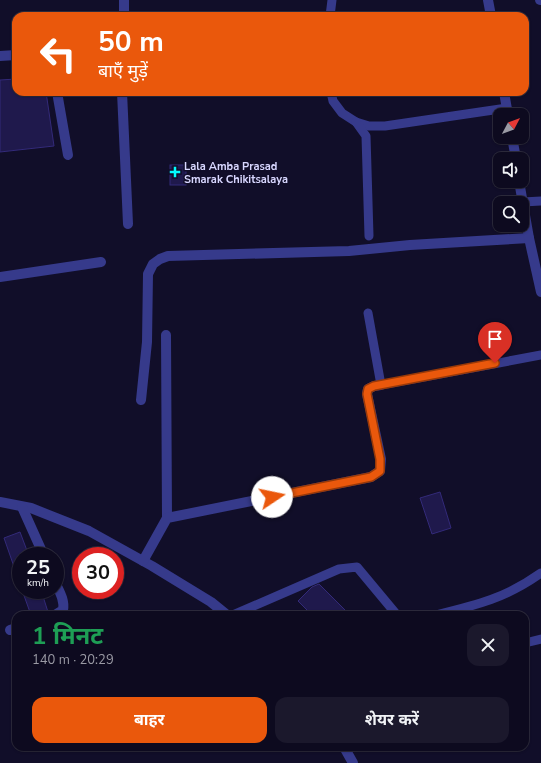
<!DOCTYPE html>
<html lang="hi">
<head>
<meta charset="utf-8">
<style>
  :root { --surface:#0d0a1f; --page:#1b182c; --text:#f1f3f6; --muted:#9a9aa4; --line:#2d2b3d; --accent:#ea580c }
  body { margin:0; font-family:"Nunito Sans","Noto Sans Devanagari",sans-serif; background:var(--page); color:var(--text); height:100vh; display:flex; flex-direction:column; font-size:15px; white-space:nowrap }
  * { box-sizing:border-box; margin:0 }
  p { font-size:13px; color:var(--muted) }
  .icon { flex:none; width:22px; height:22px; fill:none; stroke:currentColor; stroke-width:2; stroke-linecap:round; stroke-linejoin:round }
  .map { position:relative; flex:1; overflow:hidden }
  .details { position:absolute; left:12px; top:611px; width:517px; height:140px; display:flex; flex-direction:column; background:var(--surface); border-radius:12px; box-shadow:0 1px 3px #0004,0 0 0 1px var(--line) }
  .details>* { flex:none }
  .hud { position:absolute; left:12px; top:12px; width:517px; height:84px; border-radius:12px; box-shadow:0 1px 3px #0004,0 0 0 1px var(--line); background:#ea580c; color:#fff; overflow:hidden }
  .needle { width:26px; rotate:49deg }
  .tools { position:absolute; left:493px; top:108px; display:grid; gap:8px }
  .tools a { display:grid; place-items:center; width:36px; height:36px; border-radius:8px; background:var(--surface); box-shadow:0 1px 3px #0004,0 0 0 1px var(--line); font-size:20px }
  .speed { position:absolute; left:12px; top:547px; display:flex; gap:8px; font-size:20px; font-weight:700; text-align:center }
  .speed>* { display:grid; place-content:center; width:52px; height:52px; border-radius:50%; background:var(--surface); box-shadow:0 1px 3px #0004,0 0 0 1px var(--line); line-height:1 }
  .speed small { font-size:10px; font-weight:400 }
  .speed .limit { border:6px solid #d22; background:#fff; color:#111 }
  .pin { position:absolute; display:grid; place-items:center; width:34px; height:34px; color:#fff; margin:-41px -17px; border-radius:50% 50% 50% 0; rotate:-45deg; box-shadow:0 0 4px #0007 }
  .pin .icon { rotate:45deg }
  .me { position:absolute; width:44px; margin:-22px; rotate:79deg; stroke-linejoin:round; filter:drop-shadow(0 0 3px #0008) }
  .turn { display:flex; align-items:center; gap:14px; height:84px; padding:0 20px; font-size:18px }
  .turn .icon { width:52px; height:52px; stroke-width:2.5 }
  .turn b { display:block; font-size:28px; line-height:34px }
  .round { display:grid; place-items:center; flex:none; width:42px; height:42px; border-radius:12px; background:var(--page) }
  .head { display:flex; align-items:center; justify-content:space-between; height:68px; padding:0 20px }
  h1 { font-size:24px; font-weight:700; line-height:30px; color:#1e9e55 }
  .primary-button { display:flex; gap:8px; margin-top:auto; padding:8px 20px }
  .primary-button a { flex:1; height:46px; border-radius:12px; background:var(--accent); color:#fff; font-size:16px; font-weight:700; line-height:46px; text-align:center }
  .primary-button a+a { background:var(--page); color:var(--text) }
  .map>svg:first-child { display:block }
</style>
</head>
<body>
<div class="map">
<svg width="541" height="763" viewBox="0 0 541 763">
  <rect width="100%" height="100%" fill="#110e29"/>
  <g fill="#1f194c" stroke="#332a79">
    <polygon points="16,79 16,92 46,92 54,146 0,152 0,80"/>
    <rect x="170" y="165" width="16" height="20"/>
    <polygon points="440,492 451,528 432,534 420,498"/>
    <polygon points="20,532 29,556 21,556 21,581 19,581 4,538"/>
    <polygon points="319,584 350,615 312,615 298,601 312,587"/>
    <polygon points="22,590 41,590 48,612 39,615 31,615"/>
  </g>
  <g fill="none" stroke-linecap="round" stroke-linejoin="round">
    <g stroke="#363a8b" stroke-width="9">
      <polyline points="330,16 332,0"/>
      <polyline points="331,92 333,101 342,113 356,122 369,126 385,126 507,108"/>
      <polyline points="356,122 366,136 369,236"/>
      <polyline points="523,202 541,201"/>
      <polyline points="368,313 381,385 541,355"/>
      <polyline points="233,615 339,569 357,567 397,615"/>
      <path d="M436 615C477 605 506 598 541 573"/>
      <polyline points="525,643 541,639"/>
    </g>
    <g stroke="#363a8b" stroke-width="10">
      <polyline points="540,0 541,0"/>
      <polyline points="124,16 124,0"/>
      <polyline points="0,56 16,55"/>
      <polyline points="57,92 68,155"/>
      <polyline points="122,92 128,224"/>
      <polyline points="0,277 101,262"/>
      <polyline points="166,335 167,518"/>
      <polyline points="141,400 147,342 148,274 153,264 160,259 168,256 349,251 410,245 529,238"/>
      <polyline points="0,502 31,508 89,531 152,566 211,602 227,615"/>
      <polyline points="22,507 44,556"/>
      <polyline points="143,561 167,518 371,477 380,471 381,459 367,394 368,389 374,386 381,385"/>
      <path d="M55 582C59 591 65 600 63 610L55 615"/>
      <polyline points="10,630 16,628"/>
      <polyline points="344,747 353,763"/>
    </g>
    <g stroke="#363a8b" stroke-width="10">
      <polyline points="488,0 491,16"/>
      <polyline points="504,92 508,115"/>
      <polyline points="512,137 516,159"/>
      <polyline points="519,181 529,238 541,292"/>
    </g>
  </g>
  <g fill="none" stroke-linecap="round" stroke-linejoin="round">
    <defs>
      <polyline id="route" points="272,497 371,477 380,471 380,459 367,394 368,389 374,386 495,363"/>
    </defs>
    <use href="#route" stroke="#983908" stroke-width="10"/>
    <use href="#route" stroke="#ea580c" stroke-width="7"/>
  </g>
  <path fill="#03faff" stroke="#110e29" stroke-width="1.5" d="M173 166h4v4h4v4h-4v4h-4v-4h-4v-4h4z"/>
  <g text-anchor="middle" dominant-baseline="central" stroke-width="3" stroke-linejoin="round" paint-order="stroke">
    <g font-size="11" font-weight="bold" fill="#d8d7ff" stroke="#110e29" text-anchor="start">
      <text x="184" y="166">Lala Amba Prasad<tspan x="184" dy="13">Smarak Chikitsalaya</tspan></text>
    </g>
  </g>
</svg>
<div class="tools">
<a><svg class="needle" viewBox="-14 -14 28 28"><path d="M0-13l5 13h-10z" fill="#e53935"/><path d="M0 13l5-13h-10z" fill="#9a9aa4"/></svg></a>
<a><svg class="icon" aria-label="sound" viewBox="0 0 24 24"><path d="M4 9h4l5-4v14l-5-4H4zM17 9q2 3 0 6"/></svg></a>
<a><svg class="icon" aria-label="search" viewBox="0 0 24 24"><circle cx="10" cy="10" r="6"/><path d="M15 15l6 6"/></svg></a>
</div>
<div class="speed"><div>25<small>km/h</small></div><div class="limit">30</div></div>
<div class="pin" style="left:495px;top:363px;background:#d93025"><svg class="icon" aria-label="arrive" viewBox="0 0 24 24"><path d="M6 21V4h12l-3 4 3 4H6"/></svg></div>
<svg class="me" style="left:272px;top:497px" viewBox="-20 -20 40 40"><circle r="19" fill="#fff"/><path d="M0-13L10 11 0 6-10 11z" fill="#ea580c"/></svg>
<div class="hud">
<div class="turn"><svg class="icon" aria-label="left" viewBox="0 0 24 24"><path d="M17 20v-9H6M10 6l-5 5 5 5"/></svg><div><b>50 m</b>बाएँ मुड़ें</div></div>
</div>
<section class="details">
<div class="head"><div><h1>1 मिनट</h1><p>140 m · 20:29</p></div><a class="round"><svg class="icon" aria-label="close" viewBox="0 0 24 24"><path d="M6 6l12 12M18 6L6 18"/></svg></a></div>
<div class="primary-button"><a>बाहर</a><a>शेयर करें</a></div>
</section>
</div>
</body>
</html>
